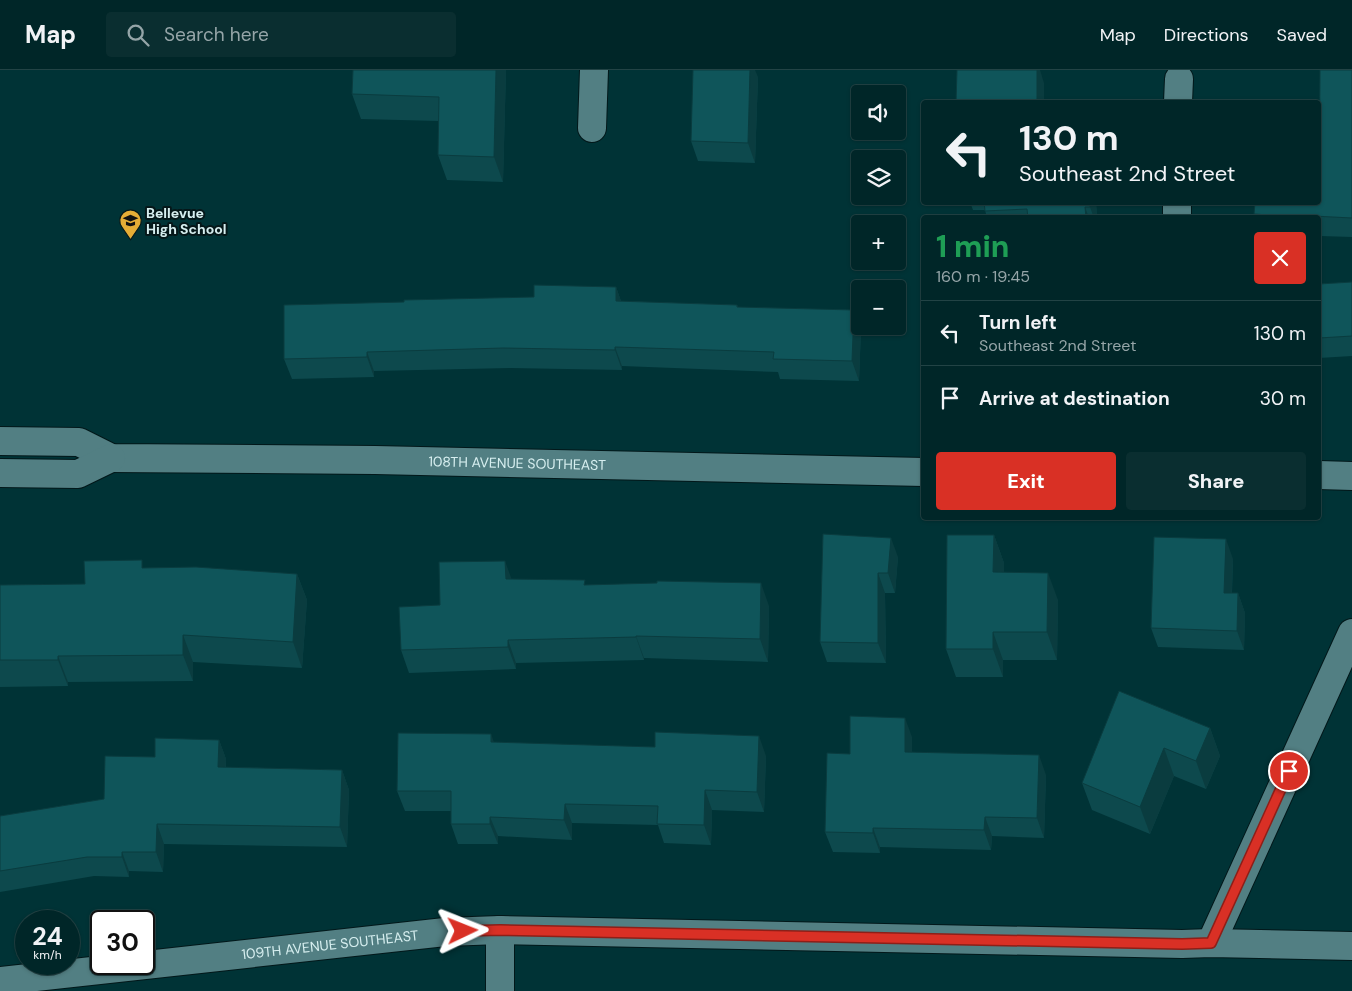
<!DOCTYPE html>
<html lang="en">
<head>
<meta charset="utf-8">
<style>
  :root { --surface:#002628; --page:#0a2e30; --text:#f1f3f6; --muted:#95a5a8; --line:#224345; --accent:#d93025 }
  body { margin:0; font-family:"DM Sans",sans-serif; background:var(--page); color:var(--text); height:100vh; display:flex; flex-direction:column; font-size:19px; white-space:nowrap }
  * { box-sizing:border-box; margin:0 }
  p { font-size:16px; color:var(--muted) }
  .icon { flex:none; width:28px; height:28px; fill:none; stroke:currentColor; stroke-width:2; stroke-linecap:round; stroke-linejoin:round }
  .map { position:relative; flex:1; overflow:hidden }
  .drawer { position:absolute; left:921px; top:145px; width:400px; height:305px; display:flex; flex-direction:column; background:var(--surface); border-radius:5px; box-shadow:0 1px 4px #0004,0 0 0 1px var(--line) }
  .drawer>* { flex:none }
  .top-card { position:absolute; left:921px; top:30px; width:400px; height:105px; border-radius:5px; box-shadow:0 1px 4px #0004,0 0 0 1px var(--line); background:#002628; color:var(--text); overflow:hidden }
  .buttons { position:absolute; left:851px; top:15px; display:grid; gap:10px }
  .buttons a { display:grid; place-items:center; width:55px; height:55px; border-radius:5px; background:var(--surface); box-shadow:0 1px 4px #0004,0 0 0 1px var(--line); font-size:25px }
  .speed { position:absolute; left:15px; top:840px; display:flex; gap:10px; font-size:25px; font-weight:700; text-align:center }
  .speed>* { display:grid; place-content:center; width:65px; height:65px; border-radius:50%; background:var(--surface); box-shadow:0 1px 4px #0004,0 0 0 1px var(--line); line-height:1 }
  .speed small { font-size:12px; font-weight:400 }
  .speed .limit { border:2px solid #111; border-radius:8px; background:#fff; color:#111 }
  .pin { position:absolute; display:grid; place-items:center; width:42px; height:42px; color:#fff; margin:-21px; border:2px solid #fff; border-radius:50%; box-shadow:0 1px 5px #0007 }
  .me { position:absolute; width:55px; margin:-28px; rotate:88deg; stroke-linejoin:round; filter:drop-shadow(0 0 4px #0008) }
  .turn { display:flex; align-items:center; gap:18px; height:105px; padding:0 15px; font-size:22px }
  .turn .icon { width:65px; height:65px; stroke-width:2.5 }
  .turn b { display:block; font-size:35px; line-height:42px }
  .round { display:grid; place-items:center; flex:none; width:52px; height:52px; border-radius:5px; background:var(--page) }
  .headline { display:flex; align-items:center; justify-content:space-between; height:85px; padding:0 15px }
  h1 { font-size:30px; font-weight:800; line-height:38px; color:#1e9e55 }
  .button { display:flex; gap:10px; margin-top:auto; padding:10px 15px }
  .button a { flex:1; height:58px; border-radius:5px; background:var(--accent); color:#fff; font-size:20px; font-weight:800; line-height:58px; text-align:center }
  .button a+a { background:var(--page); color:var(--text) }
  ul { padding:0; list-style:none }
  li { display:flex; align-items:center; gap:15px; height:65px; padding:0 15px; border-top:1px solid var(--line) }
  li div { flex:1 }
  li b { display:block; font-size:19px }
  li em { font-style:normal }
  header { display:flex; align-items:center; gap:30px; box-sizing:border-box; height:70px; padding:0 25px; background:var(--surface); border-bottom:1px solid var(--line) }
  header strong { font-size:24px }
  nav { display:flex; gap:28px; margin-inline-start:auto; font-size:18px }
  .search { width:350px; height:45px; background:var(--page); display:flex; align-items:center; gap:12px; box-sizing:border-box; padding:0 18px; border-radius:5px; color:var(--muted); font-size:19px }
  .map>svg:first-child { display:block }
</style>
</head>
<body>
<header>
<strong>Map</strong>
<div class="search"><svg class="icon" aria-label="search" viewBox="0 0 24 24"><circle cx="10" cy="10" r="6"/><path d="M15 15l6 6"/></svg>Search here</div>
<nav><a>Map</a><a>Directions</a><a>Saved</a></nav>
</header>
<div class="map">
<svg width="1352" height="921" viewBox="0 0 1352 921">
  <rect width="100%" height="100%" fill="#003336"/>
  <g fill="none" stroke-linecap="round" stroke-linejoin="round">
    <defs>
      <g id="minor">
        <polyline points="1178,32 1179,9"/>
        <polyline points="592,58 594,0"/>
        <polyline points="1177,148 1177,132"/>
        <path id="s1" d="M0 371 79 372 111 388 375 390 924 402"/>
        <polyline points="0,403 78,404 111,388"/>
        <polyline points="1319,405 1352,406"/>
        <polyline points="1211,873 1352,563"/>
        <path id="s2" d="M0 911 445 862 500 860 1182 874 1211 873 1352 876"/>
        <polyline points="500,921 500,860"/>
      </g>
    </defs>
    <use href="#minor" stroke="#02181a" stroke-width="30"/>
    <use href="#minor" stroke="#527f83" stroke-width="28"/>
  </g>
  <g fill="#0d494d">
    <polygon points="353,0 506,0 503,112 447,110 438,85 439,51 361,49 352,24"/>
    <polygon points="1352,0 1352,167 1320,166 1319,194 1319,148 1255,148 1254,144 1319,132"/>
    <polygon points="758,7 755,93 698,91 691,71"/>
    <polygon points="970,132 1096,132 1097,148 987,148 985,140 973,140"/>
    <polygon points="1352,212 1352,286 1319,288 1319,214"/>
    <polygon points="616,217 621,231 737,235 738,237 854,240 861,259 859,311 780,309 778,302 622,296 622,300 510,298 374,301 374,307 292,309 284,289 404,232 534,227"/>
    <polygon points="823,464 898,487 895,523 885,523 886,593 827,592 820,572"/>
    <polygon points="994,465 1004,493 1004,502 1058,530 1057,590 1003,590 1003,607 956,607 946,579"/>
    <polygon points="1233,489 1232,523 1238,523 1245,543 1244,580 1158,577 1151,558"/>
    <polygon points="145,498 297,504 307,530 302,598 193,592 193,611 68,612 68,616 0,617 0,515 85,514"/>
    <polygon points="511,509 586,515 769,536 768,592 644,588 644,590 516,593 516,599 409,603 401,580 440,535"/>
    <polygon points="1210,658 1220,686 1206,719 1174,706 1150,764 1092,740 1082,713"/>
    <polygon points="912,667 912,682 1046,705 1044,768 992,766 991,780 880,777 880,783 833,782 825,762 850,684"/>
    <polygon points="219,670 226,689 226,697 342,700 349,720 347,777 164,774 163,802 129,801 129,807 94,806 0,822 0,746 104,729 155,687"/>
    <polygon points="494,672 766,686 764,742 712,740 711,775 664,773 658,755 572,753 572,770 498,766 498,774 458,774 451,754 451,741 405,741 397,721"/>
  </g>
  <g fill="#0a3c3f">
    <polygon points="496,0 506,0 503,112 494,87"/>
    <polygon points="750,0 755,0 758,7 755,93 748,73"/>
    <polygon points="1037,0 1040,0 1044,13 1044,32 1037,32"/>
    <polygon points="1090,132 1096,132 1097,148 1094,148 1090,137"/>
    <polygon points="1085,137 1089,148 1086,148"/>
    <polygon points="1319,162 1320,166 1319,193"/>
    <polygon points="616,217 623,237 616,231"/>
    <polygon points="854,240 861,259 859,311 852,291"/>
    <polygon points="615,277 622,296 622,300 615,280"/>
    <polygon points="367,282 374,301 374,307 367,287"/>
    <polygon points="994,465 1004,493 1004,530 993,502"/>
    <polygon points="891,468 898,487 895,523 888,503"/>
    <polygon points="1226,469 1233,489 1231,542 1224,523"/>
    <polygon points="505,491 513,513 506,509"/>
    <polygon points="878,503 885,523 886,593 878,573"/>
    <polygon points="1048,503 1058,530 1057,590 1047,562"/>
    <polygon points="297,504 307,530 302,598 293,572"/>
    <polygon points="761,513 769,536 768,592 760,569"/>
    <polygon points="1238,523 1245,543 1244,580 1237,561"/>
    <polygon points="993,562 1003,590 1003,607 993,579"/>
    <polygon points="183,565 193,592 193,611 183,585"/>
    <polygon points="636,566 644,588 644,590 636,567"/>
    <polygon points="508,570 516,593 516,599 508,577"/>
    <polygon points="58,586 68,612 68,616 58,590"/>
    <polygon points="905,648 912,667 912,702 905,682"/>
    <polygon points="1210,658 1220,686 1206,719 1196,691"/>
    <polygon points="491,664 498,683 491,672"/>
    <polygon points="759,666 766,686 764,742 757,722"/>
    <polygon points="219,670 226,689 225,717 218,697"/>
    <polygon points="1164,678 1174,706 1150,764 1140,737"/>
    <polygon points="1039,685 1046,705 1044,768 1037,748"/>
    <polygon points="342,700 349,720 347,777 340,757"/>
    <polygon points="705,720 712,740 711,775 704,755"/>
    <polygon points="565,734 572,753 572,770 564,750"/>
    <polygon points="490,747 498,766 498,774 490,754"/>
    <polygon points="985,747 992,766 991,780 984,760"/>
    <polygon points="157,754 164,774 163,802 156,782"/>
    <polygon points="873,758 880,777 880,783 873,763"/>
    <polygon points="122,782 129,801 129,807 122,787"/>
  </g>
  <g fill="#0f555a" stroke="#0a3c3f">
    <polygon points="353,0 496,0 494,87 438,85 439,27 352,24"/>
    <polygon points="693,0 750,0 748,73 691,71"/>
    <polygon points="957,0 1037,0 1037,32 956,32"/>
    <polygon points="1320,0 1352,0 1352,148 1313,146 1313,148 1269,148 1269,145 1254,144 1255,132 1319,132"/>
    <polygon points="984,132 1090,132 1090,137 1085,137 1086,148 1028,148 1027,139 985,141"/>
    <polygon points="1352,212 1352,266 1319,268 1319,214"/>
    <polygon points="534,215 616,217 616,231 737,235 737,237 854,240 852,291 773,289 774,282 615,277 615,280 503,278 367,282 367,287 284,289 284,235 404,232 404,230 534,227"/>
    <polygon points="823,464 891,468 888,503 878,503 878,573 820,572"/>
    <polygon points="947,465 994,465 993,502 1048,503 1047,562 993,562 993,579 946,579"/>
    <polygon points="1154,467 1226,469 1224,523 1238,523 1237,561 1151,558"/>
    <polygon points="142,490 142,498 196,497 297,504 293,572 183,565 183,585 58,586 58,590 0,590 0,515 85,514 84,491"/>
    <polygon points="505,491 506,509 585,510 584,515 657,513 657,511 761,513 760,569 636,566 636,567 508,570 508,577 401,580 399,537 440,535 439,492"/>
    <polygon points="1119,621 1210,658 1196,691 1164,678 1140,737 1082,713"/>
    <polygon points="850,646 905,648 905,682 1039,685 1037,748 985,747 984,760 873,758 873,763 825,762 827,683 850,684"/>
    <polygon points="655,662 759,666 757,722 705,720 704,755 657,754 658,736 565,734 564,750 490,747 490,754 451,754 451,721 397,721 398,663 491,664 491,672 655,677"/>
    <polygon points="155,668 219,670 218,697 342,700 340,757 157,754 156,782 122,782 122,787 87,787 0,801 0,746 104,729 105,686 155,687"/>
  </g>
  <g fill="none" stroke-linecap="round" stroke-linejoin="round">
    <defs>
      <polyline id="route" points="463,861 500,860 1182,874 1211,873 1289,701"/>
    </defs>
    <use href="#route" stroke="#8d1f18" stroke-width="12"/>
    <use href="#route" stroke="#d93025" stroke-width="9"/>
  </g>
  <defs>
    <symbol id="school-pin" viewBox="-11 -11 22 30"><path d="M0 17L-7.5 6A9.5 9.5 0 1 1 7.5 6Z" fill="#e5ad36" stroke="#051719"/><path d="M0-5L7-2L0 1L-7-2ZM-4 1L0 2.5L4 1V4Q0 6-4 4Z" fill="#111"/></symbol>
  </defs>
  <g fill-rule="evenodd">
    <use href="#school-pin" x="118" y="138" width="25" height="34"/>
  </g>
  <g text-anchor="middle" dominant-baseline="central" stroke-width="4" stroke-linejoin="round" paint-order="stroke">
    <g font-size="14" font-weight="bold" fill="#d6eeef" stroke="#051719" text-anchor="start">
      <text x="146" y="143">Bellevue<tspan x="146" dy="16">High School</tspan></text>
    </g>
    <g font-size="14" fill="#d6eeef" stroke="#051719">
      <text stroke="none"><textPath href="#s1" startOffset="521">108TH AVENUE SOUTHEAST</textPath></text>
      <text stroke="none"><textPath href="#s2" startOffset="332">109TH AVENUE SOUTHEAST</textPath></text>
    </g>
  </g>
</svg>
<div class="buttons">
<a><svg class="icon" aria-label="sound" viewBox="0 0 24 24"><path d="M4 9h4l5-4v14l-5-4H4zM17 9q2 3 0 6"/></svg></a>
<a><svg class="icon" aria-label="layers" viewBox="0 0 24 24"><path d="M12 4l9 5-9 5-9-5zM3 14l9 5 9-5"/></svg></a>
<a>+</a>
<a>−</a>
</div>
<div class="speed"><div>24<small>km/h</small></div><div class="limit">30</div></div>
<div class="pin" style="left:1289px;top:701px;background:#d93025"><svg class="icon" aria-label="arrive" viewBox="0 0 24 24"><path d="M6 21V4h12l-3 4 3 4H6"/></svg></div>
<svg class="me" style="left:463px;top:861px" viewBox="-20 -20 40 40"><path d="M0-17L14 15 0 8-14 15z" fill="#d93025" stroke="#fff" stroke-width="4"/></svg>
<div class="top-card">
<div class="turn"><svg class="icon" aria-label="left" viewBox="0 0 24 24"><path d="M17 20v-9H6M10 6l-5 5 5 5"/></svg><div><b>130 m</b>Southeast 2nd Street</div></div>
</div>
<section class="drawer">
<div class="headline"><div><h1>1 min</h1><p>160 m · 19:45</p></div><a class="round" style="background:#d93025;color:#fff"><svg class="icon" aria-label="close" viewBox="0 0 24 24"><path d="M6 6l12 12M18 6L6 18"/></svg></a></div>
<ul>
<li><svg class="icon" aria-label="left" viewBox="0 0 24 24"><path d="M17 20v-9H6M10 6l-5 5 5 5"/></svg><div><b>Turn left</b><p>Southeast 2nd Street</p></div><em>130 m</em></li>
<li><svg class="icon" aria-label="arrive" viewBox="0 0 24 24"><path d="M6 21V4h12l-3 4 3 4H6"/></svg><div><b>Arrive at destination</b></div><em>30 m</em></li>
</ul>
<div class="button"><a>Exit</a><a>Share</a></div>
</section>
</div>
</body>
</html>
